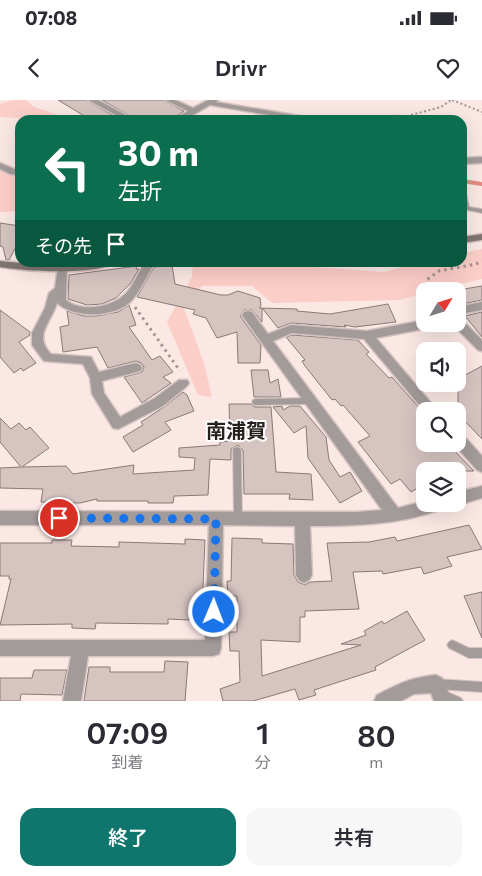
<!DOCTYPE html>
<html lang="ja">
<head>
<meta charset="utf-8">
<style>
  :root { --surface:#fff; --page:#f7f7f7; --text:#2b2b33; --muted:#7c7c81; --accent:#0f766e }
  body { margin:0; font-family:Commissioner,"Noto Sans JP",sans-serif; background:var(--page); color:var(--text); height:100vh; display:flex; flex-direction:column; font-size:19px; white-space:nowrap }
  * { box-sizing:border-box; margin:0 }
  p { font-size:16px; color:var(--muted) }
  .icon { flex:none; width:28px; height:28px; fill:none; stroke:currentColor; stroke-width:2; stroke-linecap:round; stroke-linejoin:round }
  .map { position:relative; height:601px; overflow:hidden }
  .drawer { display:flex; flex-direction:column; background:var(--surface); flex:1 }
  .drawer>* { flex:none }
  .guide { position:absolute; left:15px; top:15px; width:452px; height:152px; border-radius:15px; box-shadow:0 5px 20px #0002; background:#0b6e4f; color:#fff; overflow:hidden }
  .needle { width:32px; rotate:52deg }
  .controls { position:absolute; left:416px; top:182px; display:grid; gap:10px }
  .controls a { display:grid; place-items:center; width:50px; height:50px; border-radius:10px; background:var(--surface); box-shadow:0 5px 20px #0002; font-size:25px }
  .pin { position:absolute; display:grid; place-items:center; width:42px; height:42px; color:#fff; margin:-21px; border:2px solid #fff; border-radius:50%; box-shadow:0 1px 5px #0007 }
  .me { position:absolute; width:55px; margin:-28px; rotate:1deg; stroke-linejoin:round; filter:drop-shadow(0 0 4px #0008) }
  .turn { display:flex; align-items:center; gap:18px; height:105px; padding:0 20px; font-size:22px }
  .turn .icon { width:65px; height:65px; stroke-width:2.5 }
  .turn b { display:block; font-size:35px; line-height:42px }
  .then { display:flex; align-items:center; height:48px; padding:0 20px; background:#0003; gap:10px; font-size:19px }
  .eta { display:flex; justify-content:space-evenly; align-items:center; height:85px; text-align:center }
  .eta b { font-size:30px; font-weight:600; line-height:35px }
  .primary-button { display:flex; gap:10px; margin-top:auto; padding:10px 20px }
  .primary-button a { flex:1; height:58px; border-radius:15px; background:var(--accent); color:#fff; font-size:20px; font-weight:600; line-height:58px; text-align:center }
  .primary-button a+a { background:var(--page); color:var(--text) }
  .status { display:flex; justify-content:space-between; align-items:center; height:35px; padding:0 25px; background:var(--surface); direction:ltr }
  .status svg { height:14px; fill:currentColor }
  header { display:flex; justify-content:space-between; align-items:center; height:65px; padding:0 20px; background:var(--surface); font-size:22px; font-weight:600 }
  .map>svg:first-child { display:block }
</style>
</head>
<body>
<div class="status"><b>07:08</b><svg viewBox="0 0 49 12"><path d="M0 12V9h3v3zM5 12V6h3v6zM10 12V3h3v9zM15 12V0h3v12zM26 1h20v11H26zM47 4h2v5h-2z"/></svg></div>
<header><svg class="icon" aria-label="back" viewBox="0 0 24 24"><path d="M15 5l-7 7 7 7"/></svg>Drivr<svg class="icon" aria-label="heart" viewBox="0 0 24 24"><path d="M12 20l-8-8c-3-5 5-10 8-4 3-6 11-1 8 4z"/></svg></header>
<div class="map">
<svg width="482" height="601" viewBox="0 0 482 601">
  <rect width="100%" height="100%" fill="#fbe8e5"/>
  <g fill="#fccec8">
    <polygon points="12,0 26,0 34,7 74,20 20,20 20,29 14,27 19,18 0,17 0,4"/>
    <polygon points="0,66 20,68 20,111 0,112"/>
    <polygon points="482,149 482,179 432,191 425,191 425,193 399,200 272,203 252,186 202,186 183,206 204,263 212,297 198,295 167,222 192,177 193,163 294,162 298,166 384,172 416,163 462,162 463,153"/>
  </g>
  <g fill="none" stroke-linecap="round" stroke-linejoin="round">
    <polyline stroke="#e38c82" stroke-width="4" points="462,81 482,84"/>
  </g>
  <g fill="#d6c4c1" stroke="#8a7977">
    <polygon points="58,0 86,0 121,20 91,20"/>
    <polygon points="102,0 163,0 184,11 172,20 137,20"/>
    <polygon points="0,123 20,126 20,139 9,160 6,160 3,147 0,146"/>
    <polygon points="172,165 175,184 221,195 228,195 238,191 260,198 261,206 259,208 297,209 297,211 330,214 388,204 396,222 355,227 344,225 346,227 291,223 278,228 262,208 262,222 252,210 244,210 240,216 261,245 260,263 238,263 237,232 217,238 206,218 193,214 195,210 137,197 154,167"/>
    <polygon points="137,166 136,169 139,169 130,184 116,198 102,204 87,205 68,199 69,175"/>
    <polygon points="482,186 482,200 458,205 458,190"/>
    <polygon points="129,205 136,225 129,227 152,260 160,256 173,272 163,277 171,283 142,303 124,277 142,272 144,267 141,263 136,261 108,268 97,247 63,252 60,227 69,225 67,211 84,216 96,216 118,212"/>
    <polygon points="0,210 30,232 30,235 19,242 36,263 23,271 21,268 14,273 0,257"/>
    <polygon points="482,212 482,237 465,216"/>
    <polygon points="292,235 358,240 369,252 366,254 389,278 392,277 420,309 418,311 422,315 417,318 425,326 425,344 448,344 474,371 425,371 425,384 411,392 400,379 391,384 358,342 370,336 343,305 341,306 335,299 332,300 305,266 302,261 305,260 286,237"/>
    <polygon points="482,266 482,339 458,314 458,279"/>
    <polygon points="251,270 268,270 270,283 278,279 281,297 254,297"/>
    <polygon points="183,292 187,295 194,311 165,322 171,330 133,352 123,337 143,325 141,322 164,307"/>
    <polygon points="229,304 251,304 255,307 271,307 276,372 311,374 313,400 289,399 290,394 244,394 243,350 238,345 231,349 231,360 210,359 208,395 174,396 173,403 148,403 148,401 97,401 97,399 80,403 41,402 43,389 0,388 0,368 21,367 0,342 0,318 11,329 19,323 26,330 30,327 49,348 22,367 66,366 73,374 134,365 133,374 194,370 195,358 179,357 179,348 220,345 220,342 230,341"/>
    <polygon points="282,306 283,310 290,306 300,306 326,337 329,360 340,377 350,372 362,391 340,403 308,358 306,326 294,333 273,307"/>
    <polygon points="469,425 482,449 447,457 452,466 424,474 421,467 383,474 382,471 353,472 359,509 305,511 305,517 300,517 300,542 261,540 262,576 361,545 341,544 366,535 364,531 382,521 384,524 407,511 425,540 375,567 376,570 314,590 316,595 299,600 295,589 253,601 223,601 220,589 240,582 239,551 230,551 229,532 237,532 237,496 228,496 227,481 231,481 232,438 262,439 262,443 293,444 294,475 298,482 305,485 310,482 332,481 327,443 369,442 395,437 397,441"/>
    <polygon points="185,439 205,440 202,509 190,509 189,520 168,519 168,524 96,523 95,529 72,528 72,524 0,525 11,479 9,479 9,476 0,476 0,443 52,443 52,440 72,440 71,446 119,447 119,442 185,444"/>
    <polygon points="482,492 482,538 464,496"/>
    <polygon points="165,561 188,562 185,601 84,601 89,567 110,567 110,572 164,572"/>
    <polygon points="34,570 67,570 62,595 21,594 20,601 0,601 0,578 32,578"/>
  </g>
  <g fill="none" stroke-linecap="round" stroke-linejoin="round">
    <defs>
      <g id="service">
        <polygon points="462,83 464,84 469,107 482,109 482,113 462,109 462,107 464,107 462,98"/>
        <polygon points="310,298 312,299 313,301 312,303 310,304 255,305 253,304 252,302 253,300 255,299"/>
        <polygon points="237,347 240,348 241,350 242,419 241,422 238,423 235,422 234,419 233,350 234,348"/>
        <polygon points="452,540 469,548 482,548 482,558 469,558 449,548 447,545 449,542"/>
        <polygon points="436,579 482,582 482,592 436,589 433,587 431,584 433,581"/>
        <polygon points="443,590 461,598 463,601 446,601 440,598 438,595 440,592"/>
      </g>
      <g id="minor">
        <polygon points="165,0 175,0 193,8 208,0 218,0 216,2 312,18 316,20 298,20 210,5 184,20 174,20 188,11"/>
        <polygon points="399,16 403,18 402,20 348,20 352,18"/>
        <polygon points="0,63 14,69 20,69 20,75 10,74 0,69"/>
        <path d="M145 162H155C148 174 141 189 133 199 118 218 74 219 57 203 51 223 33 235 51 254L91 257 99 272 136 263 140 265 142 268 140 271 102 281 104 293 120 317 155 298 179 280H187L189 283 187 286 163 306 118 329 113 328 92 294 90 278 83 264 44 261 32 245V233L45 208 49 193 55 188 58 166 62 165 67 168 66 200C80 212 109 208 123 196 132 189 138 173 145 162Z"/>
        <polygon points="482,202 482,210 465,213 462,217 458,218 458,207"/>
        <path d="M248 211 252 212 268 234 291 225 367 231 425 220V224H433L432 227 428 228 376 238 438 311 425 312 364 239 292 233 273 241 398 408 425 401V404H444L442 409C399 425 355 426 310 426L312 475 309 480 304 483 299 480 296 475 295 426 223 425 221 548 219 554 213 556H88L81 601H63L71 556H0V540H205L209 425H0V411L357 412 382 410 244 218 242 215 244 212Z"/>
        <polygon points="458,219 462,220 482,240 482,251 478,250 454,226 453,224 458,224"/>
        <polygon points="458,333 463,335 482,356 482,372 477,370 454,344 458,344"/>
        <polygon points="482,386 482,398 458,405 456,404 458,404 458,392"/>
        <path d="M436 575 442 578 452 601H434L431 593 414 594 401 601H374L377 595C401 583 409 578 436 575Z"/>
      </g>
      <g id="tertiary">
        <polygon points="88,0 98,0 135,20 125,20"/>
        <polygon points="482,57 482,63 462,64 462,58"/>
      </g>
      <g id="secondary">
        <polygon points="482,134 482,140 462,143 462,137"/>
        <path d="M0 161 41 165 115 162C99 176 22 171 0 167Z"/>
      </g>
    </defs>
    <use href="#service" stroke="#d5c4c1" stroke-width="2"/>
    <use href="#minor" stroke="#d5c4c1" stroke-width="3"/>
    <use href="#tertiary" stroke="#d5c4c1" stroke-width="3"/>
    <use href="#secondary" stroke="#d5c4c1" stroke-width="3"/>
    <g stroke="#a29492" stroke-width="2" stroke-dasharray="2 2.5" stroke-linecap="butt">
      <polyline points="452,0 482,12"/>
      <polyline points="411,15 441,7 451,0"/>
    </g>
    <g stroke="#a29492" stroke-width="3" stroke-dasharray="2.5 4" stroke-linecap="butt">
      <polyline points="425,191 425,181 439,171 476,164 482,161"/>
      <polyline points="135,207 180,271"/>
    </g>
    <use href="#service" fill="#a39b9a" fill-rule="evenodd"/>
    <use href="#minor" fill="#a39b9a" fill-rule="evenodd"/>
    <use href="#tertiary" fill="#a39b9a" fill-rule="evenodd"/>
    <use href="#secondary" fill="#807573" fill-rule="evenodd"/>
  </g>
  <g fill="none" stroke-linecap="round" stroke-linejoin="round">
    <polyline stroke="#1a73e8" stroke-width="9" stroke-dasharray="0 16.2" points="59,418 216,419 214,512"/>
  </g>
  <g text-anchor="middle" dominant-baseline="central" stroke-width="4" stroke-linejoin="round" paint-order="stroke">
    <g font-size="20" font-weight="bold" fill="#26201f" stroke="#fff">
      <text x="236" y="330">南浦賀</text>
    </g>
  </g>
</svg>
<div class="controls">
<a><svg class="needle" viewBox="-14 -14 28 28"><path d="M0-13l5 13h-10z" fill="#e53935"/><path d="M0 13l5-13h-10z" fill="#7c7c81"/></svg></a>
<a><svg class="icon" aria-label="sound" viewBox="0 0 24 24"><path d="M4 9h4l5-4v14l-5-4H4zM17 9q2 3 0 6"/></svg></a>
<a><svg class="icon" aria-label="search" viewBox="0 0 24 24"><circle cx="10" cy="10" r="6"/><path d="M15 15l6 6"/></svg></a>
<a><svg class="icon" aria-label="layers" viewBox="0 0 24 24"><path d="M12 4l9 5-9 5-9-5zM3 14l9 5 9-5"/></svg></a>
</div>
<div class="pin" style="left:59px;top:418px;background:#d93025"><svg class="icon" aria-label="arrive" viewBox="0 0 24 24"><path d="M6 21V4h12l-3 4 3 4H6"/></svg></div>
<svg class="me" style="left:214px;top:512px" viewBox="-20 -20 40 40"><circle r="17" fill="#1a73e8" stroke="#fff" stroke-width="3"/><path d="M0-11L8 9 0 5-8 9z" fill="#fff"/></svg>
<div class="guide">
<div class="turn"><svg class="icon" aria-label="left" viewBox="0 0 24 24"><path d="M17 20v-9H6M10 6l-5 5 5 5"/></svg><div><b>30 m</b>左折</div></div>
<div class="then">その先<svg class="icon" aria-label="arrive" viewBox="0 0 24 24"><path d="M6 21V4h12l-3 4 3 4H6"/></svg></div>
</div>
</div>
<section class="drawer">
<div class="eta">
<div><b>07:09</b><p>到着</p></div>
<div><b>1</b><p>分</p></div>
<div><b>80</b><p>m</p></div>
</div>
<div class="primary-button"><a>終了</a><a>共有</a></div>
</section>
</body>
</html>
